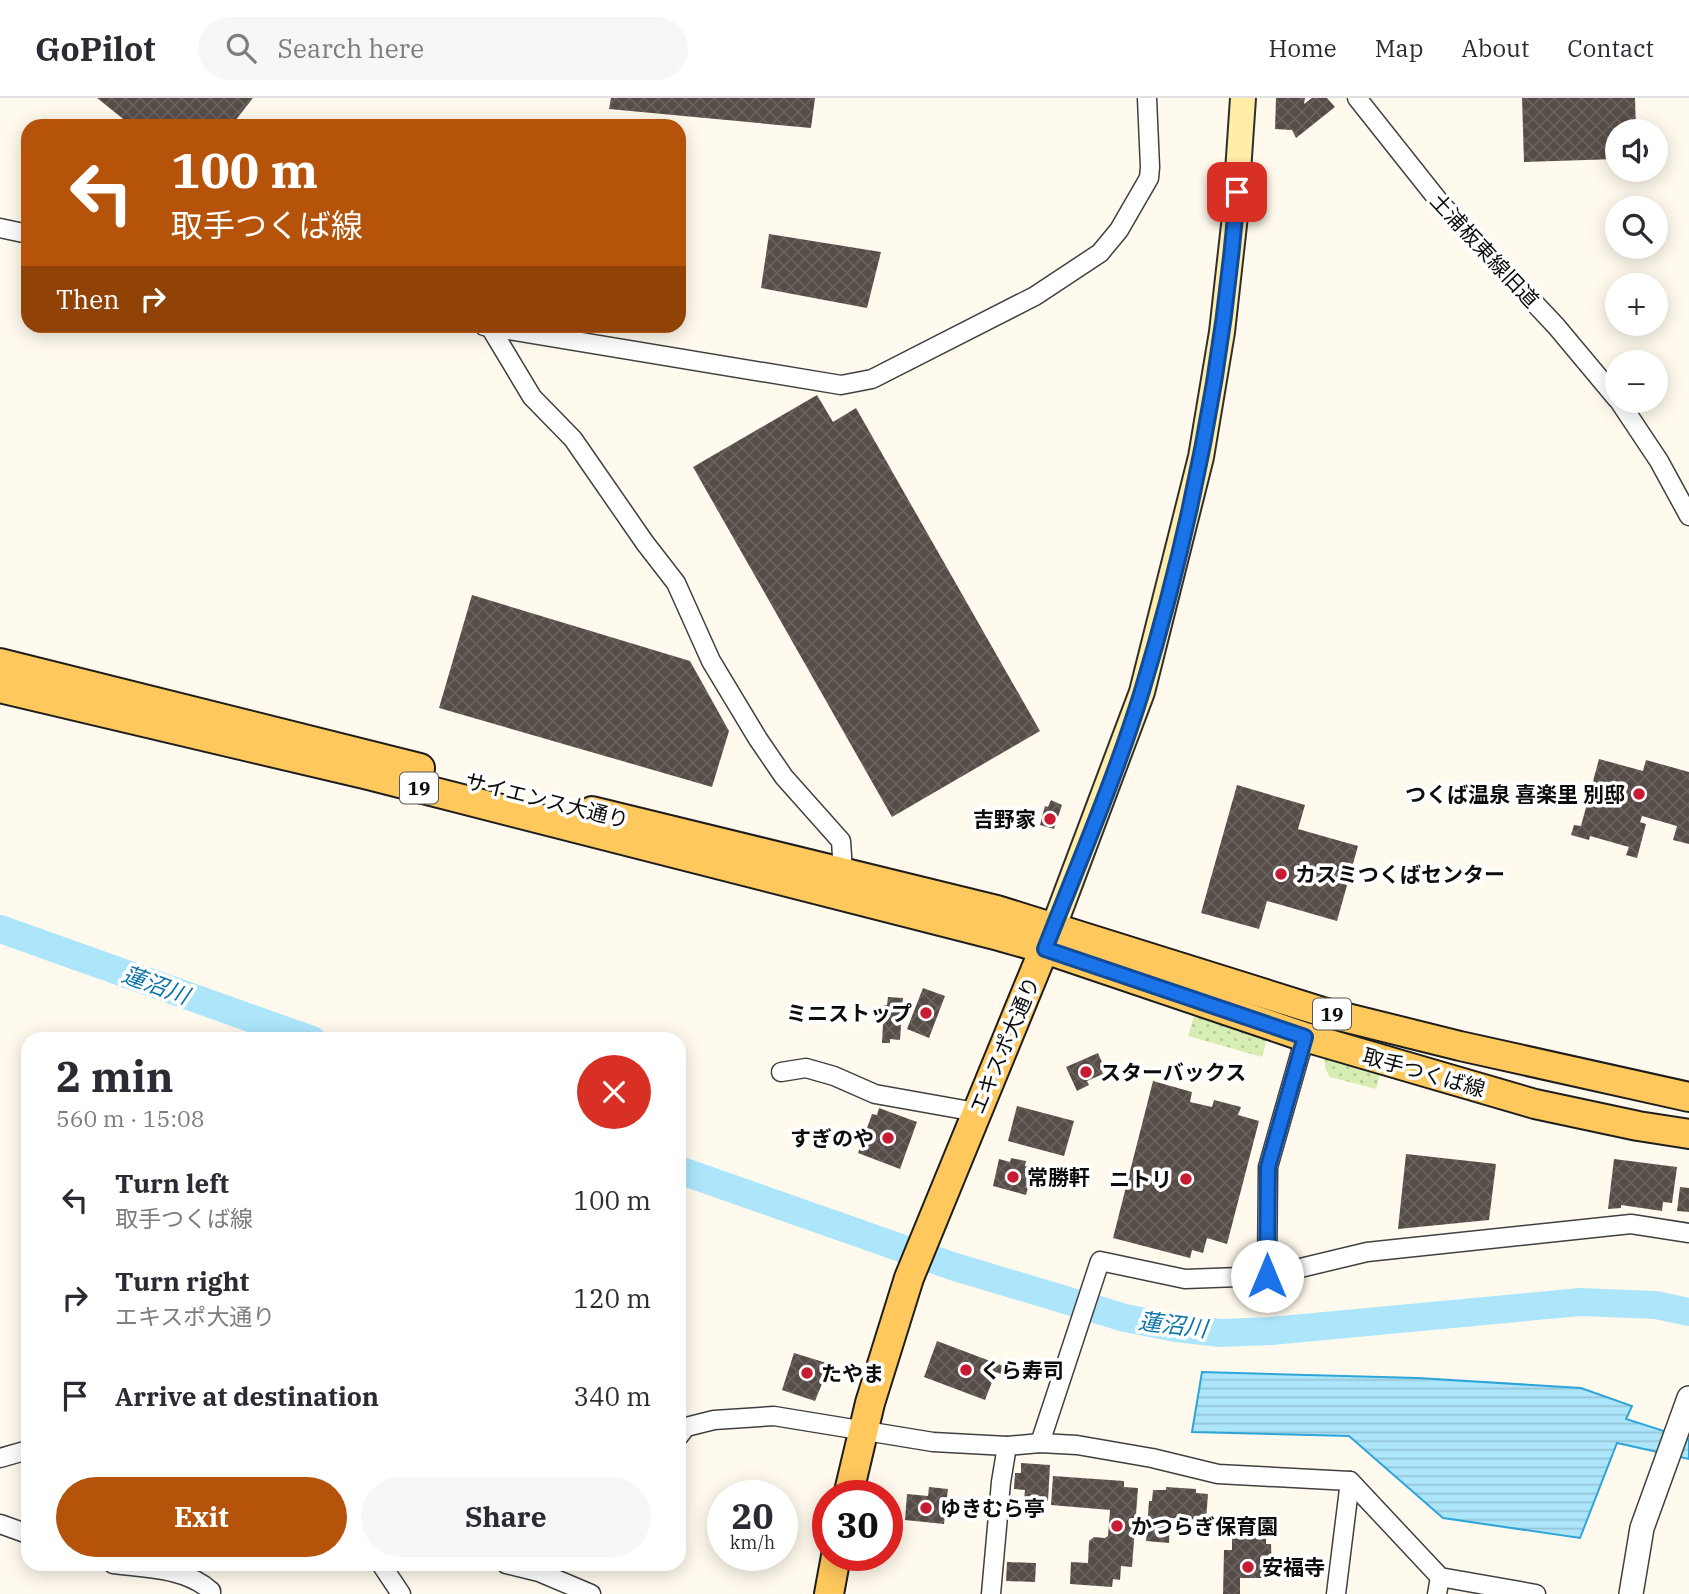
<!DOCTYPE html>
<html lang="en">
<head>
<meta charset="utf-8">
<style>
  :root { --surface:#fff; --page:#f7f7f7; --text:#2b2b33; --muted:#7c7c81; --line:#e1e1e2; --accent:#b45309 }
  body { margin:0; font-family:"IBM Plex Serif","Noto Sans JP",serif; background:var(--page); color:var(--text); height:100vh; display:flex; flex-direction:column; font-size:26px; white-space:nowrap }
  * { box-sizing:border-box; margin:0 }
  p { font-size:23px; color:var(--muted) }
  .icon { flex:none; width:38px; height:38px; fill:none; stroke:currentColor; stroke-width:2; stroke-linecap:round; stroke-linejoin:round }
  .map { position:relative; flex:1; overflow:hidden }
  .side { position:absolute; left:21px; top:934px; width:665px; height:539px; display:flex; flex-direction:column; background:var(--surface); border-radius:21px; box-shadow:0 4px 18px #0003 }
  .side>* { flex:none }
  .top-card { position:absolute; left:21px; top:21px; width:665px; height:214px; border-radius:21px; box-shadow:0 4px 18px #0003; background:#b45309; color:#fff; overflow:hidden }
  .buttons { position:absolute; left:1605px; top:21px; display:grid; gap:14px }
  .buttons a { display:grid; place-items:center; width:63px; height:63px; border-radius:50%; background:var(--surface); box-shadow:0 4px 18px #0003; font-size:35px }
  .speed { position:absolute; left:707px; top:1382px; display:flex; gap:14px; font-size:35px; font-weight:700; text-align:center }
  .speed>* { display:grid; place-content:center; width:91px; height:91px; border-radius:50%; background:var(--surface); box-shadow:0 4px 18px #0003; line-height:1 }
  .speed small { font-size:18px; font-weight:400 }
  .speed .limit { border:10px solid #d22; background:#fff; color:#111 }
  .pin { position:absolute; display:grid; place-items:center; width:60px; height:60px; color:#fff; margin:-30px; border-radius:14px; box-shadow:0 4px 10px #0006 }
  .me { position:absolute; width:77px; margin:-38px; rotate:0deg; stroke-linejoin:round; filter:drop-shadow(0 0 5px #0008) }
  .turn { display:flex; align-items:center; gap:24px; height:147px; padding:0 35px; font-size:32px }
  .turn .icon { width:91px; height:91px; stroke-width:2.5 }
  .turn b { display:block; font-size:49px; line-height:60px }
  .then { display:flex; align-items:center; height:66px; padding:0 35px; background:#0003; gap:14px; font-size:26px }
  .round { display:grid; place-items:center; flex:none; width:74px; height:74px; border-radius:37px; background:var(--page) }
  .summary { display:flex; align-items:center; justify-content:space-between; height:119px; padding:0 35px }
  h1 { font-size:42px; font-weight:700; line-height:52px }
  .action { display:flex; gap:14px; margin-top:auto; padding:14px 35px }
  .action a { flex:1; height:80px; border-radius:42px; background:var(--accent); color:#fff; font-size:28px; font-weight:700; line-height:80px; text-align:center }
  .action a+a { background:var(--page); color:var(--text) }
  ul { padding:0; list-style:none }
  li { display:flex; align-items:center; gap:21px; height:98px; padding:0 35px }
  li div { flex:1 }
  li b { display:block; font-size:26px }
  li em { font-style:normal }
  header { display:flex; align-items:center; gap:42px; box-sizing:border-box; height:98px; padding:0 35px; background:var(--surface); border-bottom:2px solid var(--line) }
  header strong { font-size:33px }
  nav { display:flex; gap:38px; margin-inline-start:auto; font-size:24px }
  .search { width:490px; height:63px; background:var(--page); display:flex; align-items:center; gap:18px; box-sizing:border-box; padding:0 24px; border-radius:38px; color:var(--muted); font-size:26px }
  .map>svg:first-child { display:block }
</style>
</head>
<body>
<header>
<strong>GoPilot</strong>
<div class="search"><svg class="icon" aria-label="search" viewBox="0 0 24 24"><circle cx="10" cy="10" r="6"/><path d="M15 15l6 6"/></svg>Search here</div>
<nav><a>Home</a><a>Map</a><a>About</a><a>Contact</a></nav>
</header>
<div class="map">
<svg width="1689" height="1496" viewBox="0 0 1689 1496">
  <defs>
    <pattern id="grass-dots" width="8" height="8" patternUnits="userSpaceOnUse" patternTransform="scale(1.75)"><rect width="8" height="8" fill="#d7edb3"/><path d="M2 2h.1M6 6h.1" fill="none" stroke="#b7ca99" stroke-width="1.8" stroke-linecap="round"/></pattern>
    <pattern id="water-rules" width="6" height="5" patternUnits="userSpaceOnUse" patternTransform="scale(1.75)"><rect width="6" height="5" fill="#ade6fb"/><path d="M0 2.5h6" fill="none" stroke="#94c4d6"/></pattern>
    <pattern id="building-cross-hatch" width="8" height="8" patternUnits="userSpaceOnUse" patternTransform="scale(1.75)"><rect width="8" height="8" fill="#574d48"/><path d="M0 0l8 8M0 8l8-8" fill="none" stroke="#6a625e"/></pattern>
  </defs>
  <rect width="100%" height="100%" fill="#fffaed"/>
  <g fill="url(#grass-dots)">
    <polygon points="1194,918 1267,940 1262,959 1188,938"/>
    <polygon points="1324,957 1381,974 1376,991 1330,979 1325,970"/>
  </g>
  <polygon fill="url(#water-rules)" stroke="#2ea5d8" stroke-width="2" points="1202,1274 1418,1280 1581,1290 1632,1308 1626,1321 1689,1341 1689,1361 1617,1345 1580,1440 1443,1420 1349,1338 1192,1334"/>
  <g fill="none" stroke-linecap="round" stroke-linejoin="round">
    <g stroke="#ade6fb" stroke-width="28">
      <polyline points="0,831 312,942"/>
      <polyline points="679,1072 952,1168 1125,1220 1176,1230 1221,1235 1271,1233 1580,1204 1656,1207 1689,1214"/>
    </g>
  </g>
  <g fill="url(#building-cross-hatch)">
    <polygon points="97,0 253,0 231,28 132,28"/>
    <polygon points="611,0 815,0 811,30 609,11"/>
    <polygon points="1276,0 1305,0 1304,6 1312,0 1327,0 1335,9 1296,40 1292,32 1275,31"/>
    <polygon points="1522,0 1635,0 1636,33 1617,33 1617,61 1524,64"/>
    <polygon points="769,136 881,154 867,210 761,190"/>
    <polygon points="817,297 833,324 856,310 1040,633 892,719 693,369"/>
    <polygon points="472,497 690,563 729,633 712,689 439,610"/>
    <polygon points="1599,661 1643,673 1646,662 1689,674 1689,746 1673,742 1677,728 1642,718 1640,724 1646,726 1637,760 1626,757 1629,749 1590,738 1589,742 1571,737 1574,727 1581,728"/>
    <polygon points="1237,687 1305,707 1298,731 1358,748 1337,823 1267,803 1259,831 1201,815"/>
    <polygon points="1051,702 1062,707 1054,731 1040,727 1045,708 1048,709"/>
    <polygon points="923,890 945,898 929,940 907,931"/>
    <polygon points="888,899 903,900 900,942 890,941 890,945 882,945 884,907 887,907"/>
    <polygon points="1098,955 1105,971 1102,973 1103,976 1087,983 1089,987 1077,993 1066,969"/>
    <polygon points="1153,983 1192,994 1190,1004 1212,1009 1214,1002 1241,1009 1238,1017 1259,1023 1227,1146 1207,1140 1203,1155 1192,1152 1190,1160 1113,1140"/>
    <polygon points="1017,1008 1074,1023 1064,1058 1008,1043"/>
    <polygon points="879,1010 917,1024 900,1071 858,1055 872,1016 877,1017"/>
    <polygon points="1406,1056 1496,1066 1489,1122 1398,1131"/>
    <polygon points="1011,1060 1026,1063 1025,1068 1033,1070 1026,1097 993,1088 999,1061 1010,1064"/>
    <polygon points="1614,1061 1677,1069 1672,1105 1663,1104 1662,1113 1621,1107 1621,1110 1608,1111"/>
    <polygon points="1680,1089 1689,1090 1689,1114 1677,1113"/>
    <polygon points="937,1243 1006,1269 1003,1277 996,1274 985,1302 924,1279"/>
    <polygon points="794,1255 830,1266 815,1303 782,1292"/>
    <polygon points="1021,1365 1050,1367 1048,1403 1024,1401 1025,1392 1014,1391 1015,1375 1021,1375"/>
    <polygon points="1053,1378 1124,1383 1124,1389 1138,1390 1132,1469 1121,1468 1120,1482 1113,1481 1112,1489 1070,1486 1071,1464 1088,1465 1089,1443 1094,1439 1105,1440 1108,1438 1110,1412 1051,1407"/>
    <polygon points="929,1389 948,1391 944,1426 905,1422 907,1396 928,1398"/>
    <polygon points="1166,1389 1196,1391 1196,1395 1208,1396 1206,1422 1170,1420 1169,1445 1146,1443 1149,1403 1152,1403 1153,1392 1166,1392"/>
    <polygon points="1232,1435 1257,1436 1257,1440 1266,1440 1266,1446 1271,1446 1272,1477 1264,1477 1264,1480 1240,1480 1240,1496 1223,1496 1224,1452 1232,1452"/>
    <polygon points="1007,1464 1036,1465 1035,1484 1006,1483"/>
  </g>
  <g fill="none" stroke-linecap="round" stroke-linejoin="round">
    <defs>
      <g id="minor">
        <polyline points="1357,0 1442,107 1556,228 1617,301"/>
        <polyline points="0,130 28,136"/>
        <polyline points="484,228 841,287 872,281 1035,198 1100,155 1119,132 1149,80 1150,69 1147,0"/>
        <polyline points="490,229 532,299 573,341 645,445 676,485 711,563 758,641 784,679 841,743 843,773 841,783"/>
        <polyline points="1619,303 1659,363 1689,418"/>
        <polyline points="781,974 806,970 834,978 875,996 976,1014"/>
        <polyline points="1267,1178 1268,1069 1305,939"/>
        <polyline points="679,1338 686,1329 714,1322 774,1318 933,1344 1007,1348"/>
        <polyline points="1040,1345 1100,1163 1185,1181 1267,1178 1367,1154 1631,1126 1689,1135"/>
        <polyline points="0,1360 28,1352"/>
        <polyline points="0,1426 28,1436"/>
        <path d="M113 1466C146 1470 186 1470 211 1493V1496"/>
        <polyline points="381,1466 401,1496"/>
        <polyline points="506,1466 539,1474 591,1496"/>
        <polyline points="991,1496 1001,1384 1007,1348 1040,1345 1077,1347 1152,1360 1218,1376 1350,1383 1440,1479 1536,1496"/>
        <polyline points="1336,1496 1350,1383"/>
        <polyline points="1437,1496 1440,1479"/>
      </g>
      <polyline id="tertiary" points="1631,1496 1642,1430 1689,1300"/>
      <polyline id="secondary" points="1054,828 1142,594 1201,359 1222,234 1235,118 1243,0"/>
      <g id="primary">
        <polyline points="0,565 420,670"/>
        <polyline points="0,590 368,677 999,838 1045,851 1305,939 1535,1006 1638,1028 1689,1036"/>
        <polyline points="592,713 997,812 1323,914 1460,948 1689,999"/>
        <polyline points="848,1398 870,1305 909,1180 1051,834"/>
        <polyline points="829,1496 836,1458"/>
      </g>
    </defs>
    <use href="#minor" stroke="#404040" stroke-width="21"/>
    <use href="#tertiary" stroke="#404040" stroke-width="26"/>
    <use href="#secondary" stroke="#2f2f2f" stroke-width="28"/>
    <use href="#primary" stroke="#1e1e1e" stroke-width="32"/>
    <use href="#minor" stroke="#fff" stroke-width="18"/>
    <use href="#tertiary" stroke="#fff" stroke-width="23"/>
    <use href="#secondary" stroke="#ffeda8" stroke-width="24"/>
    <use href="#primary" stroke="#ffc85d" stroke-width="28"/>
  </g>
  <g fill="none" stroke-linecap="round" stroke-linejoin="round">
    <defs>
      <path id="route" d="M1237 94C1224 263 1191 431 1142 593 1115 681 1078 766 1045 851L1305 939 1268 1069 1267 1178"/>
    </defs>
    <use href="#route" stroke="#114b97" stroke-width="18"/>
    <use href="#route" stroke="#1a73e8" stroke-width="12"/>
  </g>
  <g fill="#c91a33" stroke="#fff" stroke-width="2.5">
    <circle cx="1639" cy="696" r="7"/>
    <circle cx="1050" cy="721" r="7"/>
    <circle cx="1281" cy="776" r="7"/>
    <circle cx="926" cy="915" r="7"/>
    <circle cx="1086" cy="974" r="7"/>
    <circle cx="888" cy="1040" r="7"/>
    <circle cx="1013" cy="1079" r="7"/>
    <circle cx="1186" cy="1081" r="7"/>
    <circle cx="966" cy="1272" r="7"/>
    <circle cx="807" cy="1275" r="7"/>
    <circle cx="926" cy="1410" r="7"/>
    <circle cx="1117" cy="1428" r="7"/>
    <circle cx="1248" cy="1469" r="7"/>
  </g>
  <g text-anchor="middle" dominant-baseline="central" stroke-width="7" stroke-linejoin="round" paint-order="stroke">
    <g fill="#fff" stroke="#565656" stroke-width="2">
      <rect x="400" y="674.5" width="38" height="31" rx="5"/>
      <rect x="1313" y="900.5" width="38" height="31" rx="5"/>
    </g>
    <g font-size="19" font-weight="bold" fill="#0d0d0d">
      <text x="419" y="690">19</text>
      <text x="1332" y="916">19</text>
    </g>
    <g font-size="21" fill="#0d0d0d" stroke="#fff">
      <text transform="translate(1485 152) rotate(47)">土浦板東線旧道</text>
      <text transform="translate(547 702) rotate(14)">サイエンス大通り</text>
      <text transform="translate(1004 947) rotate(-67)">エキスポ大通り</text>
      <text transform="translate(1424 974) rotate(16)">取手つくば線</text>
    </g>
    <g font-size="21" font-weight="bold" fill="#0d0d0d" stroke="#fff" text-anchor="start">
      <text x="1625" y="696" text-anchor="end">つくば温泉 喜楽里 別邸</text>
      <text x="1036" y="721" text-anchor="end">吉野家</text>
      <text x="1295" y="776">カスミつくばセンター</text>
      <text x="912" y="915" text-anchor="end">ミニストップ</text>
      <text x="1100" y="974">スターバックス</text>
      <text x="874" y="1040" text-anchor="end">すぎのや</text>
      <text x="1027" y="1079">常勝軒</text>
      <text x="1172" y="1081" text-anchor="end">ニトリ</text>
      <text x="980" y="1272">くら寿司</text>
      <text x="821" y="1275">たやま</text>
      <text x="940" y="1410">ゆきむら亭</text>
      <text x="1131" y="1428">かつらぎ保育園</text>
      <text x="1262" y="1469">安福寺</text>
    </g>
    <g font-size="23" font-style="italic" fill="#0c74a9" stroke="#fff">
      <text transform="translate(156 886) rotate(20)">蓮沼川</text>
      <text transform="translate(1173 1226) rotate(7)">蓮沼川</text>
    </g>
  </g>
</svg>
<div class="buttons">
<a><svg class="icon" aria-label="sound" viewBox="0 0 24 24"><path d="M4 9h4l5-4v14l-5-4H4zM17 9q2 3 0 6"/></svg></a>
<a><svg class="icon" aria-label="search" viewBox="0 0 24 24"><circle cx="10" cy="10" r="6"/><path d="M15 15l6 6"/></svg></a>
<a>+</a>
<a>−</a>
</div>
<div class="speed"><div>20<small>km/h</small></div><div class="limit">30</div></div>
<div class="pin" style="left:1237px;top:94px;background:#d93025"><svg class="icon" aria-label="arrive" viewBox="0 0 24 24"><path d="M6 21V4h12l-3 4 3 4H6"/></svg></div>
<svg class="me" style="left:1267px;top:1178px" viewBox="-20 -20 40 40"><circle r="19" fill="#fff"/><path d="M0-13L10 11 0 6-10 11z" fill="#1a73e8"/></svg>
<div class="top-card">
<div class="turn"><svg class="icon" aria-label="left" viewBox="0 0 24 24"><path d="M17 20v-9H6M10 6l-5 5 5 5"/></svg><div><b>100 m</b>取手つくば線</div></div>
<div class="then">Then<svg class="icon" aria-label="right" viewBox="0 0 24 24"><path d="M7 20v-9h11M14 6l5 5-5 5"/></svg></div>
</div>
<section class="side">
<div class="summary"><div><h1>2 min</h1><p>560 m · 15:08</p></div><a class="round" style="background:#d93025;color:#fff"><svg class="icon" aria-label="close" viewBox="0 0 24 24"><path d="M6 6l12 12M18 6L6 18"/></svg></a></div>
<ul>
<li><svg class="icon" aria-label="left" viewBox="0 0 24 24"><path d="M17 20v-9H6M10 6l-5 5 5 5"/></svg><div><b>Turn left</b><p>取手つくば線</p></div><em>100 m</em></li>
<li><svg class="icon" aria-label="right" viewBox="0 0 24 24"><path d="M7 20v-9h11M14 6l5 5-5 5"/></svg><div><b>Turn right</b><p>エキスポ大通り</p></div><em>120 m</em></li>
<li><svg class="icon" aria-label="arrive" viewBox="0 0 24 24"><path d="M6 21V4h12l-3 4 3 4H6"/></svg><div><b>Arrive at destination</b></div><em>340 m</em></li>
</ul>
<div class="action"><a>Exit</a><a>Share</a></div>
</section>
</div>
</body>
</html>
